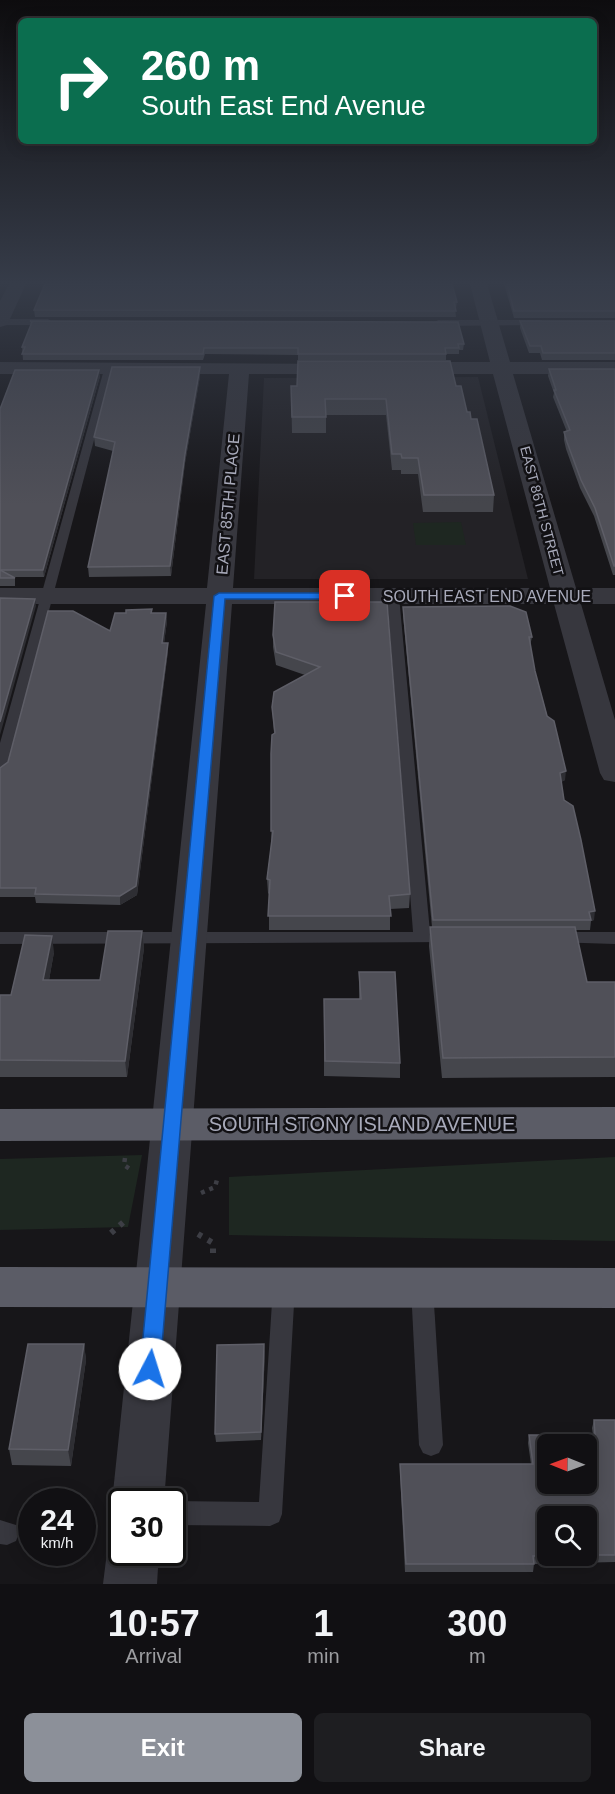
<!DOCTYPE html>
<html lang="en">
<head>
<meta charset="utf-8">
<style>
  :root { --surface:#111013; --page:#1e1e21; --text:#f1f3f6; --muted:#9c9da0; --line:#303033; --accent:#8c9099 }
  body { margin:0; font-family:Arial,sans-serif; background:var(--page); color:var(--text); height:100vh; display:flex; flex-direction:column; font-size:22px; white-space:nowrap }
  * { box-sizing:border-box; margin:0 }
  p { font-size:20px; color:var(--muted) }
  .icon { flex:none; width:33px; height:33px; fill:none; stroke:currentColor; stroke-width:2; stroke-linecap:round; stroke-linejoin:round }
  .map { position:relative; height:1584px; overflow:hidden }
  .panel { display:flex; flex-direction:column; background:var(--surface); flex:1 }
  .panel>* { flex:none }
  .guide { position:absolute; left:18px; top:18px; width:579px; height:126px; border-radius:9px; box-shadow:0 3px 15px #0003,0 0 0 2px var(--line); background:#0b6e4f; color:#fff; overflow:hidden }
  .needle { width:39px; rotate:271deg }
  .controls { position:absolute; left:537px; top:1434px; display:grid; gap:12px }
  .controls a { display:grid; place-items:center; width:60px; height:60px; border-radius:9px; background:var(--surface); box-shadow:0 3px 15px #0003,0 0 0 2px var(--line); font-size:30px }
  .speed { position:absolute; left:18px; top:1488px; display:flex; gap:12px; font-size:30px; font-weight:700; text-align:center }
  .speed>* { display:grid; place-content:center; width:78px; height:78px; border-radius:50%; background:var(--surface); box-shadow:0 3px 15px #0003,0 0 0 2px var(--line); line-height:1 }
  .speed small { font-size:15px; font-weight:400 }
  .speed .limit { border:3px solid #111; border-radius:9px; background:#fff; color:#111 }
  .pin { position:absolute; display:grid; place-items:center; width:51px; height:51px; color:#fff; margin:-26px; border-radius:12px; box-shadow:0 3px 9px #0006 }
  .me { position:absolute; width:66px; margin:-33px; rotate:5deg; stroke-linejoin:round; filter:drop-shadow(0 0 4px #0008) }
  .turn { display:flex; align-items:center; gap:21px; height:126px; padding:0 24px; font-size:27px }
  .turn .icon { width:78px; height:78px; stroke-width:2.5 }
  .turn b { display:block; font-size:42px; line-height:51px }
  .eta { display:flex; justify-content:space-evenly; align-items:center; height:102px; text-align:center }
  .eta b { font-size:36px; font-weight:800; line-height:42px }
  .action { display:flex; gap:12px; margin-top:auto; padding:12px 24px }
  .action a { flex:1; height:69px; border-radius:9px; background:var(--accent); color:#fff; font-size:24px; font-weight:800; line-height:69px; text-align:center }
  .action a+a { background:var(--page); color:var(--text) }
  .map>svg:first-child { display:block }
</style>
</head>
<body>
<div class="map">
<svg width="615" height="1584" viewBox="0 0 615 1584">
  <rect width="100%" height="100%" fill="#171619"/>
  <polygon fill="#232226" points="478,377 528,579 254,579 264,378"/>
  <g fill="#1e2721">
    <polygon points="461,522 466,545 416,545 413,523"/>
    <polygon points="142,1155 128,1227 0,1230 0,1159"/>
    <polygon points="615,1157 615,1241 229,1235 229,1177"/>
  </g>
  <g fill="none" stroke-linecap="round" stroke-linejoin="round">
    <g stroke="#3d3e45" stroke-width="4.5" stroke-dasharray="4 5" stroke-linecap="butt">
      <polyline points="125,1158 124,1165 133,1171"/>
      <polyline points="201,1193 215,1187 218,1176"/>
    </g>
    <g stroke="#3d3e45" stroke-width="6" stroke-dasharray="4.5 7" stroke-linecap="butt">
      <polyline points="111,1233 127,1219"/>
      <polyline points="198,1234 213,1243 213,1254"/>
    </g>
    <g fill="#37373e" fill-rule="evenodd">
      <polygon points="0,319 48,319 52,322 48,325 0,325"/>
      <polygon points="540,320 543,321 543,325 438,326 434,323 438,320"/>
      <polygon points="105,366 113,368 7,770 0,774 0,743"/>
      <polygon points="393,592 399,596 430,932 456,934 458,938 456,942 0,944 0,932 413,932 387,596"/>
      <polygon points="558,932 615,932 615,944 552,942 550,938 552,934"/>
      <polygon points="284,1278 292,1281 295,1287 282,1514 279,1522 270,1526 172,1525 172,1501 259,1502 273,1287 276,1281"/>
      <polygon points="422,1279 430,1282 433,1288 443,1445 439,1453 431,1456 423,1453 419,1445 411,1288 414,1282"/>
      <polygon points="0,1520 16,1525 19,1533 16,1541 7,1545 0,1544"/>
    </g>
    <g fill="#37373e" fill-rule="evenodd">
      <polygon points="9,284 26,284 9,321 7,325 0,327 0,301"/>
      <polygon points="470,284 487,284 510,362 615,362 615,374 513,374 576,588 615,588 615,604 581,604 615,720 615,782 604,780 600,773 554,604 232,604 164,1502 122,1502 122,1520 112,1502 206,604 0,604 0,588 207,588 229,374 0,374 0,362 348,364 351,368 348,372 341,374 249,374 233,588 550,588 493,374 409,374 402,372 399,368 402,364 409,362 490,362"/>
      <polygon points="122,1531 122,1552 159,1552 157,1584 103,1584 107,1552 114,1534"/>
    </g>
    <g fill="#5b5c66" fill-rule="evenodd">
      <polygon points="615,1107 615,1139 0,1141 0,1109"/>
      <polygon points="0,1267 615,1268 615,1308 0,1307"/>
    </g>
  </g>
  <g fill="#45464c">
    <polygon points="504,284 615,284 615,318 514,318"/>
    <polygon points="457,302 456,308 455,308 456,317 35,317 34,310"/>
    <polygon points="30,321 464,344 463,350 459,350 459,354 446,354 446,360 298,360 298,355 205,354 203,360 23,360 22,347 30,327"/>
    <polygon points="520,321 615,321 615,360 542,360 540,353 529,353 520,328"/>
    <polygon points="200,367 200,376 185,463 171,576 89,577 88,567 113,451 95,446 94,437"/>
    <polygon points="549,369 615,369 615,575 613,575 594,516 580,488 566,449 564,440 564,432 567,432 553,397 554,393 548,376"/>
    <polygon points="100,376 44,577 13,577 15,578 15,586 0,586 0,409"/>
    <polygon points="291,386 456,386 471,419 494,495 493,512 423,512 418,474 401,474 401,470 392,470 386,415 326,415 326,433 292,433"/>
    <polygon points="387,602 410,894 409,908 390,909 390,930 269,930 269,894 268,893 267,879 271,845 274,733 272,707 305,675 276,665 273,647 273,635"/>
    <polygon points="403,607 532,637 530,646 535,671 565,780 561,782 564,800 594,920 591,921 590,930 575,930 587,982 615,982 615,1077 442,1078 429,946 430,927 432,927 403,615"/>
    <polygon points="152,609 152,613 166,613 167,621 164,643 168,651 137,895 120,905 36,903 35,897 0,897 0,768 8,762 110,631 126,613"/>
    <polygon points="142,931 144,948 127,1077 0,1077 0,995 11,995 54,952 49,980 100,980"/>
    <polygon points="359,972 400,1063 400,1078 324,1076 324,999 359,999"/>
    <polygon points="84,1344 86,1360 71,1466 12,1465 9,1449"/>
    <polygon points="265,1352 261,1440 216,1442 215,1434"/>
    <polygon points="594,1420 615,1420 615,1562 534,1564 533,1572 405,1572 400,1472 400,1464 531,1464 528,1443 529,1435 593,1435 592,1428"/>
  </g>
  <g fill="#2e2e33">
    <polygon points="200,367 200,376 185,463 171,576 170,566 185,454"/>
    <polygon points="99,370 100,376 44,577 43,570"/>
    <polygon points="35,599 36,606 0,735 0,722"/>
    <polygon points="166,613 167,621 163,651 162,643"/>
    <polygon points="168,643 168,651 137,895 120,905 120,896"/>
    <polygon points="566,771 565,780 559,783 560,773"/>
    <polygon points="595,911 594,920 591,921 589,912"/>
    <polygon points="142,931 144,948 127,1077 125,1061"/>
    <polygon points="52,936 54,952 46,997 43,980"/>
    <polygon points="84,1344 86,1360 71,1466 68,1450"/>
    <polygon points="264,1344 265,1352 261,1440 261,1432"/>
  </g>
  <g fill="#505058" stroke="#5e5e67" stroke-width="1.5" fill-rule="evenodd">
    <polygon points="45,284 452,284 457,302 454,302 456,311 34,310"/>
    <polygon points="507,284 615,284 615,311 514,311"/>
    <polygon points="30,321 458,322 464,344 458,344 459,348 445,348 446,354 298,354 298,348 204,348 203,354 22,354 25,347 22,347 32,322"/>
    <polygon points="520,321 615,321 615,353 543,353 541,346 530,346"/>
    <polygon points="298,361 450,361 456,386 461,386 467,412 470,412 471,419 477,419 494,495 424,495 418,458 402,458 401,454 392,454 386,399 325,399 326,417 292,417 291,386 297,386"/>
    <polygon points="112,367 200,367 185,454 170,566 88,567 115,442 94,437"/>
    <polygon points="549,369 615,369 615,566 614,566 595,508 581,480 567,442 564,432 570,430 554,390 556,390"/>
    <polygon points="15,370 99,370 43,570 0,570 0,409"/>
    <polygon points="0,570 15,578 0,578"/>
    <polygon points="0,598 35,599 0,722"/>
    <polygon points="275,602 387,602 410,894 389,896 391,916 268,916 270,880 267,879 273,831 271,831 271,754 272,735 275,733 272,707 274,692 320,667 276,652 273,635"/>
    <polygon points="510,606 526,612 532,637 529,637 535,671 547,716 554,721 566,771 560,773 564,800 573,806 581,840 595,911 589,912 591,920 433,920 403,607"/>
    <polygon points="152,609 151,613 166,613 162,643 168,643 136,886 120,896 35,894 36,888 0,888 0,768 8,762 48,611 73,611 110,631 115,613 126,613 126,610"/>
    <polygon points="430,927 575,927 587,982 615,982 615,1057 443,1058"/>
    <polygon points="108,931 142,931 125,1061 0,1060 0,995 11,995 25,935 52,936 43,980 100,980"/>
    <polygon points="359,972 395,972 400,1063 325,1061 324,999 361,999"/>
    <polygon points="28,1344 84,1344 68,1450 9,1449"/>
    <polygon points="264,1344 261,1432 215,1434 217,1345"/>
    <path d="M594 1420H615V1555H586V1516H548V1556H574H533L534 1564H406L400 1464H533L529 1435H595ZM548 1444H586V1484H548Z"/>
  </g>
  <linearGradient id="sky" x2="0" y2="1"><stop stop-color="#0d0c0e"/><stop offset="0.56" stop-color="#363c49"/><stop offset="1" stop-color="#363c49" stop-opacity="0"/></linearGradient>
  <rect width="615" height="505" fill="url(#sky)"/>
  <polygon fill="#1a73e8" stroke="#114b97" stroke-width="1.5" points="219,593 345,593 351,596 345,599 225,599 160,1369 157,1376 150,1378 143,1376 140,1369 214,596"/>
  <g text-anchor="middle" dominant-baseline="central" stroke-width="5" stroke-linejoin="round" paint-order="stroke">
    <g font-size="14" fill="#a8aaba" stroke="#121114">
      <text transform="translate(542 511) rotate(75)">EAST 86TH STREET</text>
    </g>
    <g font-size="16" fill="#a8aaba" stroke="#121114">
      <text transform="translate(228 504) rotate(-85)">EAST 85TH PLACE</text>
      <text x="487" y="596">SOUTH EAST END AVENUE</text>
    </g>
    <g font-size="20" fill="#a8aaba" stroke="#121114">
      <text x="362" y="1124">SOUTH STONY ISLAND AVENUE</text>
    </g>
  </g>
</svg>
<div class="controls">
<a><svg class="needle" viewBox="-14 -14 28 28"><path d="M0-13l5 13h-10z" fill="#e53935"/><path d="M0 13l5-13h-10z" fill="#9c9da0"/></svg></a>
<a><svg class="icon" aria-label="search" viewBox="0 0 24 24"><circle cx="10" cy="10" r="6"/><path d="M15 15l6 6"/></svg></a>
</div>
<div class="speed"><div>24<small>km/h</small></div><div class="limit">30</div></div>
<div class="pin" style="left:345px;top:596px;background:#d93025"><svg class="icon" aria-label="arrive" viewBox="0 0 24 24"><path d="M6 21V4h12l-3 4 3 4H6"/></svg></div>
<svg class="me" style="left:150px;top:1369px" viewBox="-20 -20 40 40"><circle r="19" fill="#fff"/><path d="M0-13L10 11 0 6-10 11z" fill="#1a73e8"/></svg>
<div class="guide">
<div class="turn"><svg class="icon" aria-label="right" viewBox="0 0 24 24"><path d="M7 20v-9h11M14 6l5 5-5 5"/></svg><div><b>260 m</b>South East End Avenue</div></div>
</div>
</div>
<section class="panel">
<div class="eta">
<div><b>10:57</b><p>Arrival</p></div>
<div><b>1</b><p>min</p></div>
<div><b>300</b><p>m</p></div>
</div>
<div class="action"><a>Exit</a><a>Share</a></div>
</section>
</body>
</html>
